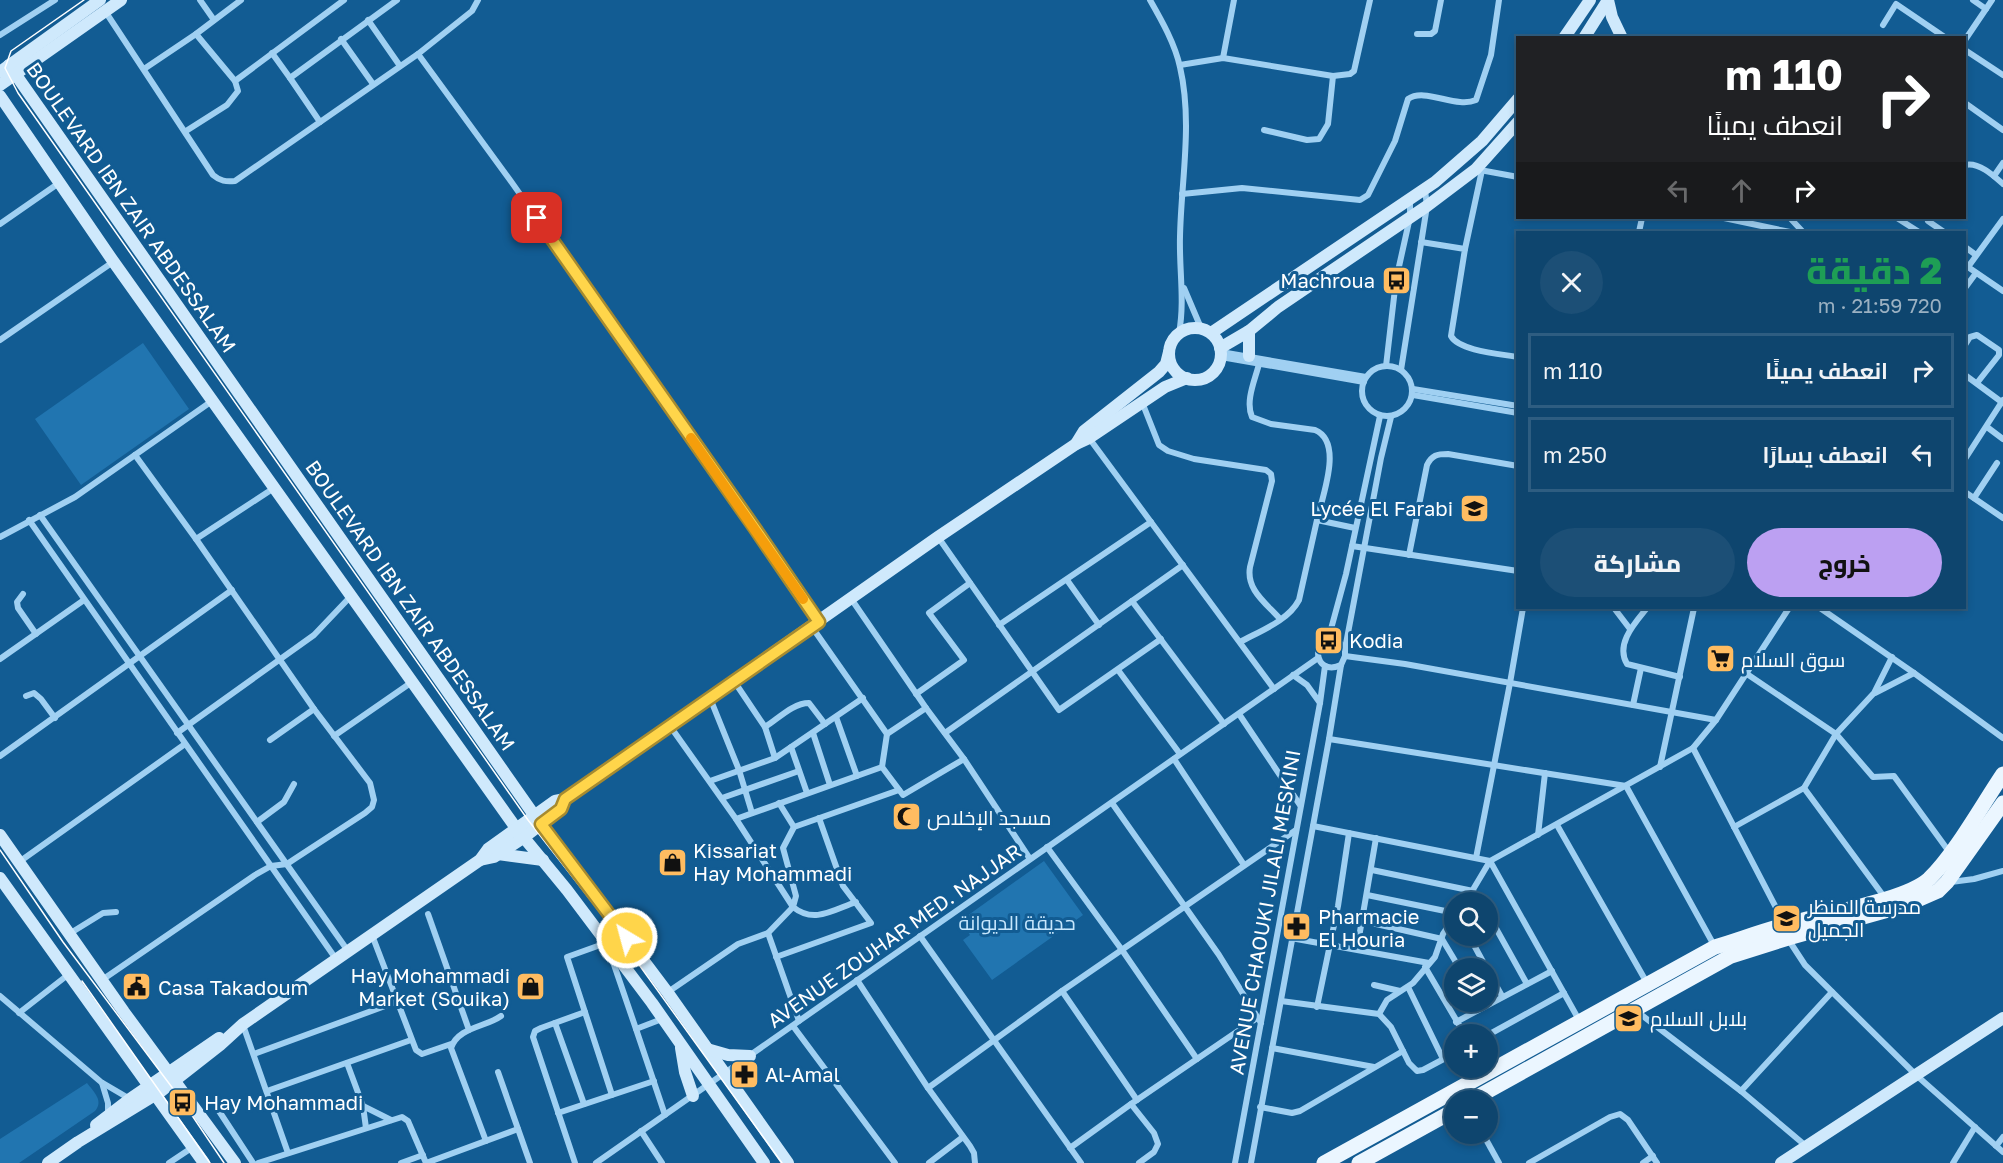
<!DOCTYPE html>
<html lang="ar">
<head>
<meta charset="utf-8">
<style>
  :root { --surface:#0e456e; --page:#1c4f76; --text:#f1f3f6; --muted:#9bb1c2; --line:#2e5d81; --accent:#bca0f2 }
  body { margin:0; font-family:"Golos Text",Cairo,sans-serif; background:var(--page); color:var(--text); direction:rtl; height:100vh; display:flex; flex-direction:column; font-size:22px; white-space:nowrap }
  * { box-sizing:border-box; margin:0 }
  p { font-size:20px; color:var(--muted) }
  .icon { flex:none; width:33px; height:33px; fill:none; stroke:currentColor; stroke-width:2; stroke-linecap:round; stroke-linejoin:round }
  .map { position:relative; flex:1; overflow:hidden; direction:ltr }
  .sheet { position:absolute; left:1516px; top:231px; width:450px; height:378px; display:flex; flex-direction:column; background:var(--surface); border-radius:0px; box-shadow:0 3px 9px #0003,0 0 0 2px var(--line); direction:rtl }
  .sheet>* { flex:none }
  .guide { position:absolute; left:1516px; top:36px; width:450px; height:183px; border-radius:0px; box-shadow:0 3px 9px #0003,0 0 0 2px var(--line); direction:rtl; background:#202124; color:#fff; overflow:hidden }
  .controls { position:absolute; left:1444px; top:892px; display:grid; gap:12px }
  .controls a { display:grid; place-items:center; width:54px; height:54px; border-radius:50%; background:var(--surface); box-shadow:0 3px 9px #0003,0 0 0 2px var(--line); font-size:30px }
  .pin { position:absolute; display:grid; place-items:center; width:51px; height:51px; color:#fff; margin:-26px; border-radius:12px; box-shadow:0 3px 9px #0006 }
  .me { position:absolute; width:66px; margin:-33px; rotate:323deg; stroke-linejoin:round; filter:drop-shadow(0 0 4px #0008) }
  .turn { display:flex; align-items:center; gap:21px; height:126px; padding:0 24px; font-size:27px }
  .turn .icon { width:78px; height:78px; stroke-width:2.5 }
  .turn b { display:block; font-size:42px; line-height:51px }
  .lanes { display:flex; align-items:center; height:57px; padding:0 24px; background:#0003; justify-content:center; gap:30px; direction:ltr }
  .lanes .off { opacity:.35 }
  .round { display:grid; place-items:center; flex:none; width:63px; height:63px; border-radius:32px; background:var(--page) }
  .head { display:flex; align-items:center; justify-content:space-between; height:102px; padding:0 24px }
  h1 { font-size:36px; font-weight:800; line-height:45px; color:#1e9e55 }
  .button { display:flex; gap:12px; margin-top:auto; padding:12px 24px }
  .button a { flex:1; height:69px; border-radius:36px; background:var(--accent); color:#111; font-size:24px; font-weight:800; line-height:69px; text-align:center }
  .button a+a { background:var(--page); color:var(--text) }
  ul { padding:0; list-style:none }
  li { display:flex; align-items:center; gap:18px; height:75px; margin:0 12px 9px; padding:0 12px; border:3px solid var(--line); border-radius:0px }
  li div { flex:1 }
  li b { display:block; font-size:22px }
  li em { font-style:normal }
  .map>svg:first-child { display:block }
</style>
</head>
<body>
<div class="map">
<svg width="2003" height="1163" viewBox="0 0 2003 1163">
  <rect width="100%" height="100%" fill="#125c93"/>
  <g fill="#2175b0">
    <polygon points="143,343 189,409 81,485 35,419"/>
    <polygon points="1044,861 1083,915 992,980 963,940 970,935 960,921"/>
    <path d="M87 1083C94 1092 104 1101 95 1111L19 1163H0V1139Z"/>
  </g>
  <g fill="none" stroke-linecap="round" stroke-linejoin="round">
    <g stroke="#a0d0f2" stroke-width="6">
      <polyline points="200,0 214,20"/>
      <polyline points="478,0 472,11 418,54 510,180 755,527 819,621"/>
      <path d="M1150 0C1162 21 1175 44 1180 67 1193 123 1181 181 1180 237 1179 269 1185 301 1179 333"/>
      <polyline points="1973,0 1986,9"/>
      <path d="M105 11 213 175C220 181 226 182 235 181L418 54"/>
      <polyline points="368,20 400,66"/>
      <polyline points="1883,25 1896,4 1946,38"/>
      <polyline points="1417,34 1431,34 1435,31 1441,0"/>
      <polyline points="0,35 55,0"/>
      <polyline points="341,39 373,84"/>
      <polyline points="1965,40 1992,0"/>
      <polyline points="1965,50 2003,75"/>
      <polyline points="272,53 290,78"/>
      <polyline points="1223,58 1234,0"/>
      <polyline points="1180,65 1223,58 1333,76 1350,74 1354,71 1370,0"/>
      <polyline points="144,69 196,34 241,0"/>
      <polyline points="235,81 344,0"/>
      <polyline points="1965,103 2003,130"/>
      <polyline points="320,122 290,78 397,0"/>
      <polyline points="1264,130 1307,140 1319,139 1328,124 1333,76"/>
      <polyline points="186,131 227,105 238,91 235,81 196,34"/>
      <path d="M1965 165C1979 162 1993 175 2003 184"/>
      <polyline points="1480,170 1518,177"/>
      <polyline points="1994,176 2003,163"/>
      <path d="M1182 194 1242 188 1360 200 1368 195 1395 141 1408 99C1425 87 1456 109 1476 100L1491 55 1499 0"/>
      <polyline points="1724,218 1790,232"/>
      <polyline points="1790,218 1803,232"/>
      <polyline points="1897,218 1919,232"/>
      <polyline points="1928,221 1944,232"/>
      <polyline points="0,224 59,183"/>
      <polyline points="1639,232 1642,218"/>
      <path d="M1421 242 1465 249 1451 336C1459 351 1501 354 1518 357"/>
      <polyline points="1965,247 1976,255"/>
      <polyline points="1465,249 1482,170"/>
      <polyline points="1965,265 2003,291"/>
      <polyline points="1968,267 2003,219"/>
      <polyline points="1184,288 1201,328"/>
      <polyline points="1965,288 1976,273"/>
      <polyline points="0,340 113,262"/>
      <polyline points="1965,345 1970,337 1977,335 1999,350 1999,355 1977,383"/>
      <polyline points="1221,352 1366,377"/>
      <polyline points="1221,357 1364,382"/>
      <path d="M1259 364C1255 380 1245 401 1252 417L1271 424 1315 430C1344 442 1322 497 1317 520"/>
      <circle cx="1387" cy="391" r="25"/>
      <polyline points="1386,366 1396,280 1410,217 1410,201"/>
      <polyline points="1401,370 1427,206 1425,190"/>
      <polyline points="1965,375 2003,403"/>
      <polyline points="1413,389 1518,406"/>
      <polyline points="1413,395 1518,413"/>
      <path d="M1142 402 1159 445 1168 451 1194 459 1266 470 1271 474 1272 481 1250 567C1246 590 1266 603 1280 619"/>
      <polyline points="1987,427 2003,439"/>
      <polyline points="1089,438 1274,689"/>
      <polyline points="1965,459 2003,400"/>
      <polyline points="1965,492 2003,518"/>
      <polyline points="1974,498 1997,463"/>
      <polyline points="40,515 348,951"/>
      <polyline points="29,520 336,959"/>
      <polyline points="0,537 75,497 212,401"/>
      <polyline points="938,537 1059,710 1161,639"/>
      <polyline points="196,539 274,488"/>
      <polyline points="1352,546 1518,571"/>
      <path d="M1409 555 1427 465C1432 455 1437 454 1448 454L1518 466"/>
      <polyline points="1067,580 1099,625"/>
      <polyline points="23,594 17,602 18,608 36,634"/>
      <polyline points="852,600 926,708 964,759 1030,859"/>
      <polyline points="1132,601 1224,724"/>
      <polyline points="1614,608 1630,629"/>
      <path d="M1647 608C1635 623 1615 644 1627 664L1680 677"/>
      <polyline points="1820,608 1914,673 2003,738"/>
      <polyline points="999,625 1151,522"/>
      <polyline points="812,627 887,734 926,708"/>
      <polyline points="1328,640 1346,574 1380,416"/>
      <path d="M1240 642C1260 631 1288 621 1299 600L1317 520 1355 528"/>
      <polyline points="1345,656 1405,664 1716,720"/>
      <polyline points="0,659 84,600"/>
      <path d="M1341 665C1313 678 1309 633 1338 641L1345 648"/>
      <polyline points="1118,670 1180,754"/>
      <polyline points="1747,674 1836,734 1873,777 1894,776 1950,853"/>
      <polyline points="1293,675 1307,685 1320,703"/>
      <polyline points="734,681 765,727 775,758"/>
      <polyline points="1875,693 1914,673"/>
      <polyline points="916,694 964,660 929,613 970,583"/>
      <polyline points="26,696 34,693 41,699 55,718"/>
      <polyline points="710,698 739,770 752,813"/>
      <polyline points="1633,705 1641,668"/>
      <polyline points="1239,714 1300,805"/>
      <polyline points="836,717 857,776"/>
      <path d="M765 727C778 719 793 703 809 703L825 724"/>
      <polyline points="177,733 314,635 351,596"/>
      <polyline points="813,733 830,785"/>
      <polyline points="945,733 1183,565"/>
      <polyline points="334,736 412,682"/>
      <polyline points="1329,739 1626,786 1715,947"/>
      <polyline points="270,740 314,709"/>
      <polyline points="791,747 807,793"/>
      <polyline points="1693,748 1784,923"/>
      <polyline points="0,756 232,590"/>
      <polyline points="1174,759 1244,865"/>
      <polyline points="882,767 903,795 964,759"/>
      <polyline points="1660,767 1694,608"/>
      <polyline points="710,781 775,758 863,698"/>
      <polyline points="1804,788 1885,898"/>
      <polyline points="722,798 799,771"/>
      <polyline points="779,803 794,827"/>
      <polyline points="1112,803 1219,955 1261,1023"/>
      <polyline points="736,819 882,767 887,734"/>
      <polyline points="257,822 284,802 294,784"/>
      <polyline points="1557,825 1647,983"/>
      <polyline points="1313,826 1490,861 1579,1020"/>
      <polyline points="1734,827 1804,788 1836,734 1874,693 1892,657"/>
      <polyline points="1538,835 1545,773"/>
      <polyline points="1047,847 1122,950 1197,1059"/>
      <polyline points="1476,858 1510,683 1523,608"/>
      <polyline points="19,862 185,744"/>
      <polyline points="1372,870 1473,891 1481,903"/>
      <polyline points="1951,882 1974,879 2003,871"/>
      <polyline points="1367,895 1455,913"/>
      <path d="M856 902C833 910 814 924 793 907L796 896 783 848 794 827 899 790"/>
      <polyline points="1465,903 1490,861 1693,748 1716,720 1789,608"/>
      <polyline points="428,914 469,1030"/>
      <polyline points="1488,914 1527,984"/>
      <polyline points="1363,921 1442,939 1460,969"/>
      <polyline points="768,933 799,1021"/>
      <polyline points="69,934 103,913 116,912"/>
      <polyline points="372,935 416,1050 422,1054 451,1044"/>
      <polyline points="920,936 1081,1163"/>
      <polyline points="1469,936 1487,969"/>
      <polyline points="1291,938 1429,963"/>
      <polyline points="1788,939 1805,965 1916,1075 2003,1152"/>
      <polyline points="606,943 567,957 612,1095"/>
      <polyline points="1357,949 1376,838"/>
      <polyline points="610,953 636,1029"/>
      <polyline points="776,957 871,923 843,886 819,818"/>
      <polyline points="1425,967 1465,1035"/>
      <polyline points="1488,971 1502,996"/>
      <polyline points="102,980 255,875 271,866 287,864 296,858 365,813 372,807 374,800 370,783 314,709 196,539 135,455"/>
      <polyline points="857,980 928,1088 970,1146 974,1153 975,1163"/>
      <polyline points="1374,985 1400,991"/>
      <polyline points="1408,987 1443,1059"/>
      <polyline points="1062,991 1137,1100"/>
      <polyline points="668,992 738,944 768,933 793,907 736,819 670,726"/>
      <polyline points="0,996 101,1082 130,1099"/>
      <polyline points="1281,1001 1379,1014 1391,1027 1409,1063 1417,1071 1423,1070 1455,1053"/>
      <polyline points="1317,1007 1338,906 1349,833"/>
      <polyline points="1635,1010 1741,1091 1806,1146"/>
      <polyline points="19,1013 69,974"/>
      <polyline points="1379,1014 1387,1000 1413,983 1435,957 1443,934 1455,916"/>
      <polyline points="662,1019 636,1029 665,1115"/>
      <polyline points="1456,1022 1552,971"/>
      <polyline points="555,1023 584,1104"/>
      <polyline points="243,1025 288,1153"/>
      <polyline points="793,1026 895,1163"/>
      <polyline points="1488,1035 1564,993"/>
      <polyline points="1272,1048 1374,1067"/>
      <polyline points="254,1054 396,1002"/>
      <polyline points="347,1063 363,1106 391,1120"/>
      <polyline points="498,1072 530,1163"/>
      <polyline points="102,1083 108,1103 108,1114"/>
      <polyline points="928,1088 1062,991 1296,830"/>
      <polyline points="267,1091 411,1040"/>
      <polyline points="1741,1091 1832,992"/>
      <polyline points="1131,1104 1154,1133 1158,1144 1154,1152 1139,1163"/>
      <polyline points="363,1106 366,1128"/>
      <polyline points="1260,1107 1292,1113 1300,1111 1403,1051"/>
      <polyline points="217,1108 253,1163"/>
      <polyline points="558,1113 654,1081"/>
      <polyline points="641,1131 662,1163"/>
      <polyline points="1483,1134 1499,1163"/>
      <path d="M486 1141 451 1048C458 1027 486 1027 501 1016"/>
      <polyline points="1996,1146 2003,1137"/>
      <polyline points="1070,1148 1131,1104 1257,1018"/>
      <polyline points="169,1163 193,1147"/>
      <polyline points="258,1163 402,1117 408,1121 426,1163"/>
      <polyline points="401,1163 423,1155"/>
      <polyline points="426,1163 518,1129"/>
      <polyline points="575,1163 533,1037 535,1031 541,1028 585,1012"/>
      <polyline points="596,1163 1318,658"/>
      <polyline points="929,1163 963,1137"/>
      <polyline points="1235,1163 1320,703 1325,666"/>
      <polyline points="1251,1163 1329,739 1341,665 1345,656 1345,649 1381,458 1391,417"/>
      <polyline points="1529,1163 1610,1117 1620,1114 1628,1120 1657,1163"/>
      <polyline points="1643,1163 1653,1156"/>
      <polyline points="1953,1163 1975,1127"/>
    </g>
    <g stroke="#cfe9fc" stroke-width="12">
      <polyline points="1608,0 1612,17 1622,38"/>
      <polyline points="1564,38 1590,0"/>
      <polyline points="1584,38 1608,0"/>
      <polyline points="9,65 534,815 668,993 788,1163"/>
      <polyline points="0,72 100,0"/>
      <polyline points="0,85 121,0"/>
      <polyline points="0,96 113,261 516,828 567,890 652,1003 764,1163"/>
      <circle cx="1195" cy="354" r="26"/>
      <polyline points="1249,331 1249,356"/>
      <polyline points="1211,333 1435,182 1482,141 1518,99"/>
      <polyline points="1220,348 1249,331 1278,307 1427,206 1476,169 1518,122"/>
      <polyline points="1076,444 1084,431 1159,372 1166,364 1169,352"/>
      <polyline points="0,835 124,1012 235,1163"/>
      <polyline points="498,854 543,860"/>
      <polyline points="480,860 494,857 523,838 561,809 565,799"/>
      <polyline points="0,878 204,1163"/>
      <polyline points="681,1048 685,1072 693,1096"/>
      <polyline points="707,1049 728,1055 750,1056"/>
      <polyline points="96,1125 130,1099 219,1038"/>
      <polyline points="48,1163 78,1142 160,1092 220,1045 243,1024 480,860 488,849 555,801 565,799 938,537 1076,444 1089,438 1165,387 1187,378"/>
      <polyline points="1781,1163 2003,1018"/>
    </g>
    <g stroke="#ebf6ff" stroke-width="15">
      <polyline points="1470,1101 1731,956 1788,938 1906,905 1938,891 1947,882 2003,803"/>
      <path d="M1324 1163 1715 947C1738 940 1762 931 1785 925 1820 914 1905 901 1929 879 1955 854 1982 805 2003 774"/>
      <polyline points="1359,1163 1455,1110"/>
    </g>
    <g stroke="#fff" stroke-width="1.5">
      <polyline points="84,0 11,51 5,68 18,93 528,820 614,930 782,1163"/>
      <polyline points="0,850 63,942 183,1102 224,1163"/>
      <polyline points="82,981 210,1163"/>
    </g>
  </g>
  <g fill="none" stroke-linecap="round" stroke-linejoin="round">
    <defs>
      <polyline id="route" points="537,218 754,527 819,622 565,799 561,809 541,824 627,938"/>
    </defs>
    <use href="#route" stroke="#a68a30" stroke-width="15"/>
    <use href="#route" stroke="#ffd54a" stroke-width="10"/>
    <polyline stroke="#f59e0b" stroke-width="10" points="691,438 803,599"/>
  </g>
  <defs>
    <symbol id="bus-square" viewBox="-11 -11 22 22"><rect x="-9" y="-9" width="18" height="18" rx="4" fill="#ffbc61" stroke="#125c93"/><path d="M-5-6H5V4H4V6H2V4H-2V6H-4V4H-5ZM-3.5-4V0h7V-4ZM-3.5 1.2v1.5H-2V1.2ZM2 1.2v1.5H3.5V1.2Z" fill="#111"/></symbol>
    <symbol id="school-square" viewBox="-11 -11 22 22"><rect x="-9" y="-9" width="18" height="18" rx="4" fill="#ffbc61" stroke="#125c93"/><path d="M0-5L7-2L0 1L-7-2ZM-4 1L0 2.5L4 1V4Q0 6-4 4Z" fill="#111"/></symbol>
    <symbol id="supermarket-square" viewBox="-11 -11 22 22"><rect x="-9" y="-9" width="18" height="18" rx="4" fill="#ffbc61" stroke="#125c93"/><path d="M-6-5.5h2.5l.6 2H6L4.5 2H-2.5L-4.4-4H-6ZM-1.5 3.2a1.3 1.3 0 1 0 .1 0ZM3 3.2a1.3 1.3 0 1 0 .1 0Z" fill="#111"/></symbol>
    <symbol id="mosque-square" viewBox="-11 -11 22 22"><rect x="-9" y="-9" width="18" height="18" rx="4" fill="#ffbc61" stroke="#125c93"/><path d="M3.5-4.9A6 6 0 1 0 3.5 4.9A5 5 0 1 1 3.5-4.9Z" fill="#111"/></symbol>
    <symbol id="shop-square" viewBox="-11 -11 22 22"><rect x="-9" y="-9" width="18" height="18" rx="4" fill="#ffbc61" stroke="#125c93"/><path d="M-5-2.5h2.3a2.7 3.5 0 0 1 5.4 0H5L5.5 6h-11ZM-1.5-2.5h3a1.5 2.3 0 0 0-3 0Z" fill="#111"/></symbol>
    <symbol id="pharmacy-square" viewBox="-11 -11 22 22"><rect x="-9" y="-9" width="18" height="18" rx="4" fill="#ffbc61" stroke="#125c93"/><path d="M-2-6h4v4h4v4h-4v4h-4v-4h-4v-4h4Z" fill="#111"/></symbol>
    <symbol id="civic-square" viewBox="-11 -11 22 22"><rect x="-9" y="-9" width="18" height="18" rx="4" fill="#ffbc61" stroke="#125c93"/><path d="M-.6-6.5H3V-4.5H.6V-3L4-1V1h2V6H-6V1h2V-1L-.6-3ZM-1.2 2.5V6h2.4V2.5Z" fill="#111"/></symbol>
    <symbol id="university-square" viewBox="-11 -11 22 22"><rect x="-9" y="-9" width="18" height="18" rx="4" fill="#ffbc61" stroke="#125c93"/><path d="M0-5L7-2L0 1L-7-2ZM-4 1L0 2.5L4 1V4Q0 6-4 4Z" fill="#111"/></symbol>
  </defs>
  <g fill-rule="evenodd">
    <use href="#bus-square" x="1380" y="264" width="33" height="33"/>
    <use href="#school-square" x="1458" y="492" width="33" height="33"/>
    <use href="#bus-square" x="1312" y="624" width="33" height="33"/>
    <use href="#supermarket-square" x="1704" y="642" width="33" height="33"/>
    <use href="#mosque-square" x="890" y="800" width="33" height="33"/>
    <use href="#shop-square" x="656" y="846" width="33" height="33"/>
    <use href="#school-square" x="1770" y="902" width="33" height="33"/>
    <use href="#pharmacy-square" x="1280" y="910" width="33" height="33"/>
    <use href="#shop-square" x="514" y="970" width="33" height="33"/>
    <use href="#civic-square" x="120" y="970" width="33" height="33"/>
    <use href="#university-square" x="1612" y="1002" width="33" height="33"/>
    <use href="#pharmacy-square" x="728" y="1058" width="33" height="33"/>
    <use href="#bus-square" x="166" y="1086" width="33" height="33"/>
  </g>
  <g text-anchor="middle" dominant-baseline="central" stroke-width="6" stroke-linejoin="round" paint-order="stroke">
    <g font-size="20" fill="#fff" stroke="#125c93">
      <text transform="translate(132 207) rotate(55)">BOULEVARD IBN ZAIR ABDESSALAM</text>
      <text transform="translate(411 605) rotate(55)">BOULEVARD IBN ZAIR ABDESSALAM</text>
      <text transform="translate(1264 912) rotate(-80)">AVENUE CHAOUKI JILALI MESKINI</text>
      <text transform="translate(894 935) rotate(-35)">AVENUE ZOUHAR MED. NAJJAR</text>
    </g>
    <g font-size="20" fill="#fff" stroke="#125c93" text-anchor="start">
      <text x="1375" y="280" text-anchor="end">Machroua</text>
      <text x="1453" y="508" text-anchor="end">Lycée El Farabi</text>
      <text x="1349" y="640">Kodia</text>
      <text x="1741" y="659">سوق السلام</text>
      <text x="927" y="817">مسجد الإخلاص</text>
      <text x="693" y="850">Kissariat<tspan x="693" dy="23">Hay Mohammadi</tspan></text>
      <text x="1808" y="906">مدرسة المنظر<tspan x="1808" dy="23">الجميل</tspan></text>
      <text x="1318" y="916">Pharmacie<tspan x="1318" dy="23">El Houria</tspan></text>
      <text x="510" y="975" text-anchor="end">Hay Mohammadi<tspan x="510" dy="23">Market (Souika)</tspan></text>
      <text x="158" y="987">Casa Takadoum</text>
      <text x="1650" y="1018">بلابل السلام</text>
      <text x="765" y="1074">Al-Amal</text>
      <text x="204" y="1102">Hay Mohammadi</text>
    </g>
    <g font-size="20" fill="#c7e7fd" stroke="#125c93">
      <text x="1017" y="922">حديقة الديوانة</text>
    </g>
  </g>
</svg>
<div class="controls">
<a><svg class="icon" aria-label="search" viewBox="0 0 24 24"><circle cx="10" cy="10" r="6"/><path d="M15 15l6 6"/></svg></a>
<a><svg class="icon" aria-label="layers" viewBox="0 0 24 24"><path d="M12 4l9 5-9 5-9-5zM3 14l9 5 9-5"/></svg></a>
<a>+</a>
<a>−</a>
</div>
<div class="pin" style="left:537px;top:218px;background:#d93025"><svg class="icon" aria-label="arrive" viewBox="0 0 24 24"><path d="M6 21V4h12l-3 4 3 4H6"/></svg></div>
<svg class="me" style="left:627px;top:938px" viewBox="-20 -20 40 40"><circle r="17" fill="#ffd54a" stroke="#fff" stroke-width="3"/><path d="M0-11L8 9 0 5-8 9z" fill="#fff"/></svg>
<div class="guide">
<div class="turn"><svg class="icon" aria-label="right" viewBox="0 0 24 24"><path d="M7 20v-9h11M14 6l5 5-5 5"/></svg><div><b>110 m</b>انعطف يمينًا</div></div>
<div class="lanes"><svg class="icon off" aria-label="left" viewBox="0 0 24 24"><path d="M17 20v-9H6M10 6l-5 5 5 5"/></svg><svg class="icon off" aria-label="ahead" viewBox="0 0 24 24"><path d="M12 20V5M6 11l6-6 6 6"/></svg><svg class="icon" aria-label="right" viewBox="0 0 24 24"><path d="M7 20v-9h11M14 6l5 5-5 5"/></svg></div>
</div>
<section class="sheet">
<div class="head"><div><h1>2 دقيقة</h1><p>720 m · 21:59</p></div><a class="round"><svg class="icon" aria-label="close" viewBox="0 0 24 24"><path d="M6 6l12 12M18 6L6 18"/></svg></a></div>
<ul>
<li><svg class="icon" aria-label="right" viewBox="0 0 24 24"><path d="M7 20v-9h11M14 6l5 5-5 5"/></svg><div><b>انعطف يمينًا</b></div><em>110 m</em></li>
<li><svg class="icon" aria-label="left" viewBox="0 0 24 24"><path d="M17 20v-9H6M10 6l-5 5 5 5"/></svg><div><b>انعطف يسارًا</b></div><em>250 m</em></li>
</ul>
<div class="button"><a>خروج</a><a>مشاركة</a></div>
</section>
</div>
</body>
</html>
